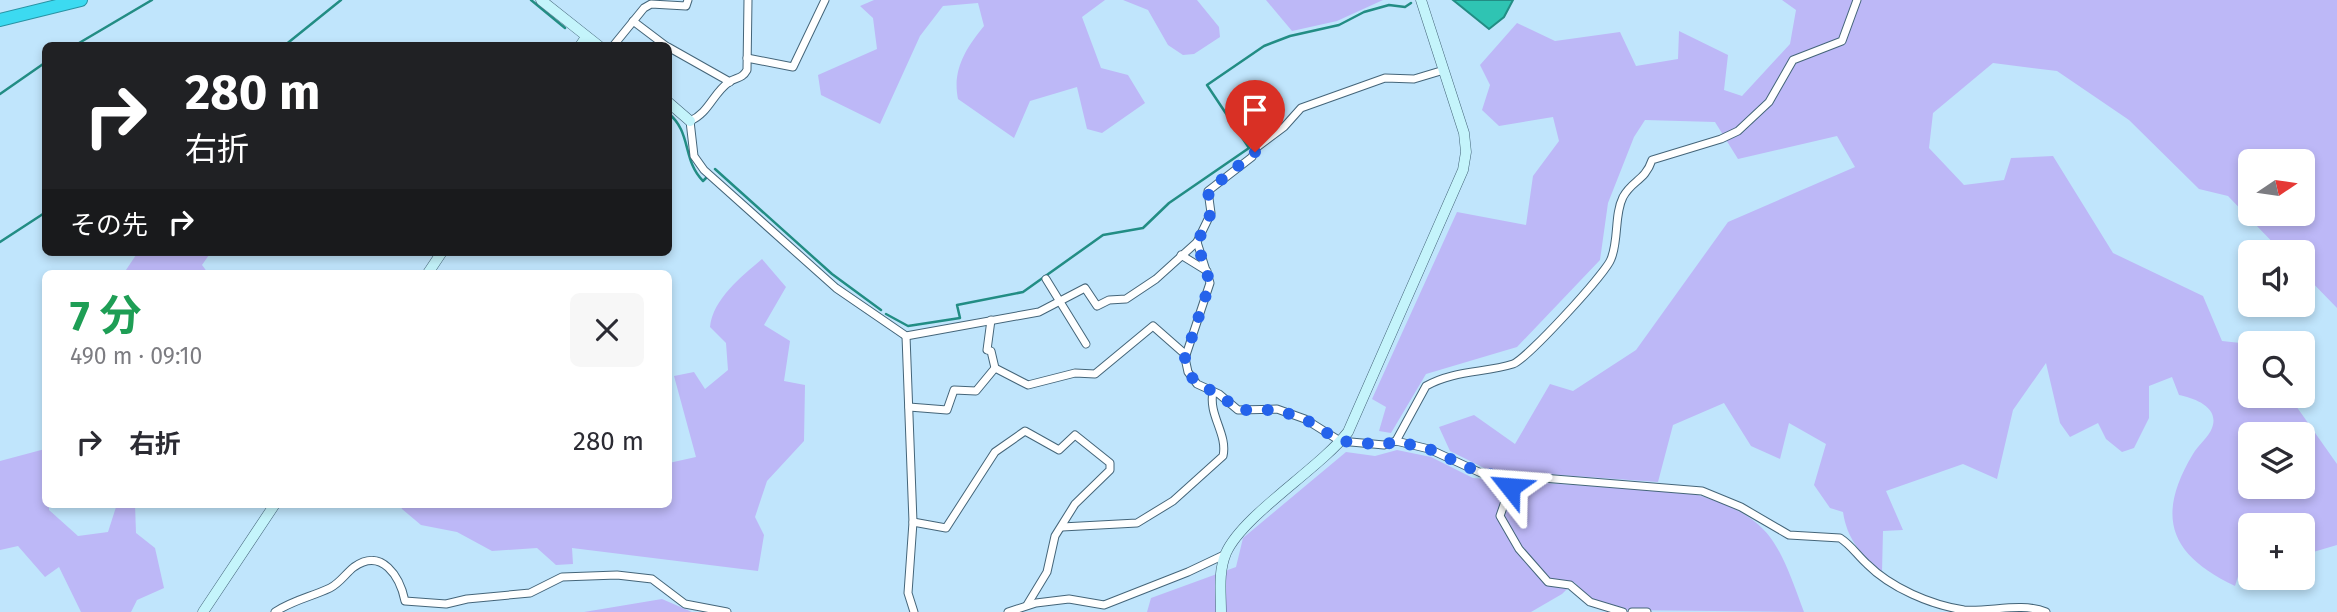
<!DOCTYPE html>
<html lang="ja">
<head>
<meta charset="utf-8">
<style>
  :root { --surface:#fff; --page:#f7f7f7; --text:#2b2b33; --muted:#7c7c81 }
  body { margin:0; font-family:"Fira Sans","Noto Sans JP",sans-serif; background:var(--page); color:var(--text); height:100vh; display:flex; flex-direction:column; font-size:26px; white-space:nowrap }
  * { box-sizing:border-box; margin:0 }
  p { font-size:23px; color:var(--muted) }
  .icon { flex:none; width:38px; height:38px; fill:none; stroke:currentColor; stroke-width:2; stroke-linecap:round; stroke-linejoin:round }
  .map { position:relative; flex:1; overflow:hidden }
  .side { position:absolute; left:42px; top:270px; width:630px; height:238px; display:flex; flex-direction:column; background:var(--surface); border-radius:10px; box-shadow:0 4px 10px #0003 }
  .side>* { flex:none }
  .banner { position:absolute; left:42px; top:42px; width:630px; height:214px; border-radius:10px; box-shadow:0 4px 10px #0003; background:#202124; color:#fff; overflow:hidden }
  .needle { width:46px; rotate:77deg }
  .tools { position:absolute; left:2238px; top:149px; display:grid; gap:14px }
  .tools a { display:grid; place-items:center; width:77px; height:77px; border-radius:10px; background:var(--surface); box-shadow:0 4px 10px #0003; font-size:35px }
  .pin { position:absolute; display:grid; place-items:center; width:60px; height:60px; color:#fff; margin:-72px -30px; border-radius:50% 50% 50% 0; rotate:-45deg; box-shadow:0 0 7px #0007 }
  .pin .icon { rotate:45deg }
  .me { position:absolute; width:77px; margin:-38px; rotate:298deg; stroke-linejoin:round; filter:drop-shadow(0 0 5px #0008) }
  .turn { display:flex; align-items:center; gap:24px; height:147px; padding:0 28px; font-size:32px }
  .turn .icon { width:91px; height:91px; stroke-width:2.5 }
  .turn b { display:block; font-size:49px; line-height:60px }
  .then { display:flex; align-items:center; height:66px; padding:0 28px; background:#0003; gap:14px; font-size:26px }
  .round { display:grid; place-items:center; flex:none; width:74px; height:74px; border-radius:10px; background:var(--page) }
  .head { display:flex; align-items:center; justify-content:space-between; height:119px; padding:0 28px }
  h1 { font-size:42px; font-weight:700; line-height:52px; color:#1e9e55 }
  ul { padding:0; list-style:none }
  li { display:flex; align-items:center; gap:21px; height:105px; padding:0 28px }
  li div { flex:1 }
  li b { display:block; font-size:26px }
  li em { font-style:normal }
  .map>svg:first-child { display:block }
</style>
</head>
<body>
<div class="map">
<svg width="2337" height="612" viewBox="0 0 2337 612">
  <rect width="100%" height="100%" fill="#c0e5fc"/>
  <g fill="#bdb8f7" fill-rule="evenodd">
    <path d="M874 0H1105L1082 17 1101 68 1128 75 1145 103 1102 133 1087 129 1077 87 1030 101 1014 138 958 99C952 70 966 48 984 26L978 3 943 6 920 36 880 124 821 95 818 75 877 49 873 18 860 6Z"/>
    <polygon points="1123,0 1197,0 1219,27 1220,37 1194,54 1183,55 1168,45 1148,10"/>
    <polygon points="1266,0 1383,0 1337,21 1292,31"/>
    <path d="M1782 0H2337V308L2303 273V252H2282L2228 196 2199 189 2129 120 2057 71 1993 63 1933 113 1929 148 1964 185 2004 180 2011 158 2053 156 2113 253 2203 296 2222 341 2250 344V396H2289L2337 464V545L2303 555V525L2256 524 2250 525V539L2235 586C2170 555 2155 517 2193 454 2198 445 2209 437 2212 428 2220 407 2194 398 2179 395L2172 377 2149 386V418L2134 448 2122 452 2106 439 2098 423 2070 437 2060 423 2046 363 2013 410 1997 479 1963 464 1886 491 1903 530 1883 531 1882 572C1861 555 1847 539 1843 512L1830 508 1814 485 1826 444 1789 423 1780 459 1751 446 1724 403 1673 425 1658 482 1488 470 1450 451 1439 427 1474 415 1515 444 1550 384 1573 391 1636 350 1728 222 1855 167 1837 136 1738 159 1715 122 1645 120 1634 137 1608 203 1600 260 1517 347 1426 374 1391 433 1379 431 1386 407 1372 399 1457 212 1526 225 1533 176 1559 141 1553 117 1499 126 1482 110 1490 85 1480 65 1517 23 1555 41 1620 32 1636 66 1678 59 1679 31 1728 55 1724 90 1742 96 1790 44 1796 10ZM2250 161H2303V214H2250ZM2250 434H2303V486H2250Z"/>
    <polygon points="138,252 211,252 202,265 208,273 124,273"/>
    <path d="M762 259 786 287 764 325 790 341 784 381 805 385 804 441 767 481 755 517 764 535 758 571 572 548 573 564 556 565 537 548 492 551 457 532 421 525 402 509 400 504H668L669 463 696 457 674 376 694 372 705 389 728 370 726 343 710 327C713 299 741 277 762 259Z"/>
    <polygon points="45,449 46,504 49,504 49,510 78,536 108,532 117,504 135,504 136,533 155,548 164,588 137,600 131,612 81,612 59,567 45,577 18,546 0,550 0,461"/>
    <path d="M1397 450 1431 457 1473 478 1691 493C1771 516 1777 539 1804 612L1626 610 1592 600 1574 582 1562 594 1531 612H1147L1151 598 1236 567 1243 538 1346 452 1375 456Z"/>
    <polygon points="662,599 692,612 584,612"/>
  </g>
  <polygon fill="#2fc4b3" stroke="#228d84" stroke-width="2" points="1453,0 1513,0 1504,17 1489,29"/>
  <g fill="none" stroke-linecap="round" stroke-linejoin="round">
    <g stroke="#228d84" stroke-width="2.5">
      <polyline points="531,0 565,28"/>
      <polyline points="74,46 152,0"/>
      <polyline points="284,46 341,0"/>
      <polyline points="0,94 46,62"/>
      <path d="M668 113C692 132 682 160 703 181L706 178"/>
      <polyline points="715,169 832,274 881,310"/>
      <polyline points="0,242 46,212"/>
      <polyline points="886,314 908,326 960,318 957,305 1023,292 1103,235 1143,228 1169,203 1249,148 1207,85 1264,46 1290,36 1339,25 1364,12 1389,5 1405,7 1411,3"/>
    </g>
    <defs>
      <g id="street">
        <path d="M748 0 747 70C742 79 737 77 729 82 713 93 709 113 690 121L694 156 704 170 836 288 906 336 1039 312 1085 288 1097 306 1109 300 1126 299 1156 279 1197 242 1211 213 1208 191 1252 157 1256 148 1284 127 1301 108 1385 78 1414 79 1444 70"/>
        <polyline points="633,21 666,46"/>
        <polyline points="613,46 644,8 651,4 686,6 688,0"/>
        <polyline points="668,47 730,82"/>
        <polyline points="747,58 793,67 825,0"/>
        <path d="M1197 242 1210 283 1185 358 1188 372 1197 384 1219 394 1238 410 1277 409 1305 419 1340 441 1384 445 1396 441 1429 449 1481 473 1702 491 1741 507 1789 535 1840 538C1851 545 1857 555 1867 564 1891 588 1931 605 1964 610 1991 612 2021 602 2046 612"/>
        <polyline points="1181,255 1207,271"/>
        <polyline points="1046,279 1086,344"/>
        <polyline points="991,320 987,350 991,351 995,368 1028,385 1075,373 1095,374 1153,326 1186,355"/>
        <polyline points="906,336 913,522 908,593 914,612"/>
        <polyline points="909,407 947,410 954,390 976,391 995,368"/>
        <path d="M1396 441 1426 386C1454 370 1485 373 1513 364 1526 360 1606 273 1611 259 1619 240 1614 215 1623 197 1632 180 1645 181 1652 160L1721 139 1738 131 1769 102 1793 60 1842 41 1857 0"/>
        <polyline points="1510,477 1510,487 1500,516 1519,549 1548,582 1570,585 1590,602 1623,612"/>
        <polyline points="913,522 946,528 995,452 1025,431 1059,450 1075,435 1110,463 1110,470 1075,504 1055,536 1047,572 1027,605"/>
        <path d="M1062 527 1137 523 1173 501 1223 456C1228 434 1208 415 1213 392"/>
        <path d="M275 612C293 600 311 597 330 588 340 583 346 573 354 567 382 547 400 577 405 601L446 604 467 599 530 593 562 577 617 575 652 579 685 604 727 612"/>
        <polyline points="1008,612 1036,603 1069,599 1104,605 1188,572 1226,554"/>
        <polyline points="1632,612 1647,612"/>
      </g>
      <g id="secondary">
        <polyline points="541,0 599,46"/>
        <polyline points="580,46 586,37"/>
        <polyline points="668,102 690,121"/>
        <polyline points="428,273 442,252"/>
        <polyline points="203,612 275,504"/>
        <path d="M1221 612C1221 592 1218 572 1226 553 1243 515 1319 469 1348 432L1463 170 1466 152 1464 133 1421 0"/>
      </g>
      <polyline id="highway" points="0,20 81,0"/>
    </defs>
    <use href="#street" stroke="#446579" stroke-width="9"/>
    <use href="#secondary" stroke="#446579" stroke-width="11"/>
    <use href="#highway" stroke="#2893a4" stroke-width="14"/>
    <use href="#street" stroke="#fff" stroke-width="7"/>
    <use href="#secondary" stroke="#c4f4fb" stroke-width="10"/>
    <use href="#highway" stroke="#3cdaf1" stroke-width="12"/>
  </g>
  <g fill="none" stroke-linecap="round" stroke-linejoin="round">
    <polyline stroke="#2563eb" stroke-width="12" stroke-dasharray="0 21.6" points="1255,152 1208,191 1211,213 1197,243 1210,283 1185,358 1188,372 1197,384 1219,394 1238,410 1277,410 1305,419 1340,441 1384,445 1396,441 1429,449 1481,473 1510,477 1510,487"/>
  </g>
</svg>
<div class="tools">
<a><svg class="needle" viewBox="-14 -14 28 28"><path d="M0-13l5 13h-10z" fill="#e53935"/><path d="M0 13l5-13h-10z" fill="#7c7c81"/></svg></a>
<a><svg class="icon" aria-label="sound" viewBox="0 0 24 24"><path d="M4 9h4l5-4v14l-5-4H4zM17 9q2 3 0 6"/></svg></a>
<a><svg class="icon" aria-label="search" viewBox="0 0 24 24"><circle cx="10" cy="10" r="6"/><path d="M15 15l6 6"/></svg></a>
<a><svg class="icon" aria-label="layers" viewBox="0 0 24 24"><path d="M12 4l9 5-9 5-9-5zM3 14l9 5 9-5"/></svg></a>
<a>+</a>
</div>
<div class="pin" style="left:1255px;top:152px;background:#d93025"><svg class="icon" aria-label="arrive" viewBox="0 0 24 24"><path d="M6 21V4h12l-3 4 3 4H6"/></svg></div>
<svg class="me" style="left:1510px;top:487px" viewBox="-20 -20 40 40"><path d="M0-17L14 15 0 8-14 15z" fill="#2563eb" stroke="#fff" stroke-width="4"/></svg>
<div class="banner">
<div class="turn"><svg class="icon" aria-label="right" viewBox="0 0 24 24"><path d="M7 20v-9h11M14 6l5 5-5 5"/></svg><div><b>280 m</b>右折</div></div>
<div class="then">その先<svg class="icon" aria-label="right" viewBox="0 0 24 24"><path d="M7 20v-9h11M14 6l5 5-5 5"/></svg></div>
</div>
<section class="side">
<div class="head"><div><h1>7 分</h1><p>490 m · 09:10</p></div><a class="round"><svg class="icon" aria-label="close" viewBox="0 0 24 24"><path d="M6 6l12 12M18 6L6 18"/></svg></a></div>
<ul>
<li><svg class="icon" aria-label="right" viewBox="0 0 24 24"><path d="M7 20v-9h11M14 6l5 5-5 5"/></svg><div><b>右折</b></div><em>280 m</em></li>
</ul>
</section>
</div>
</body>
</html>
